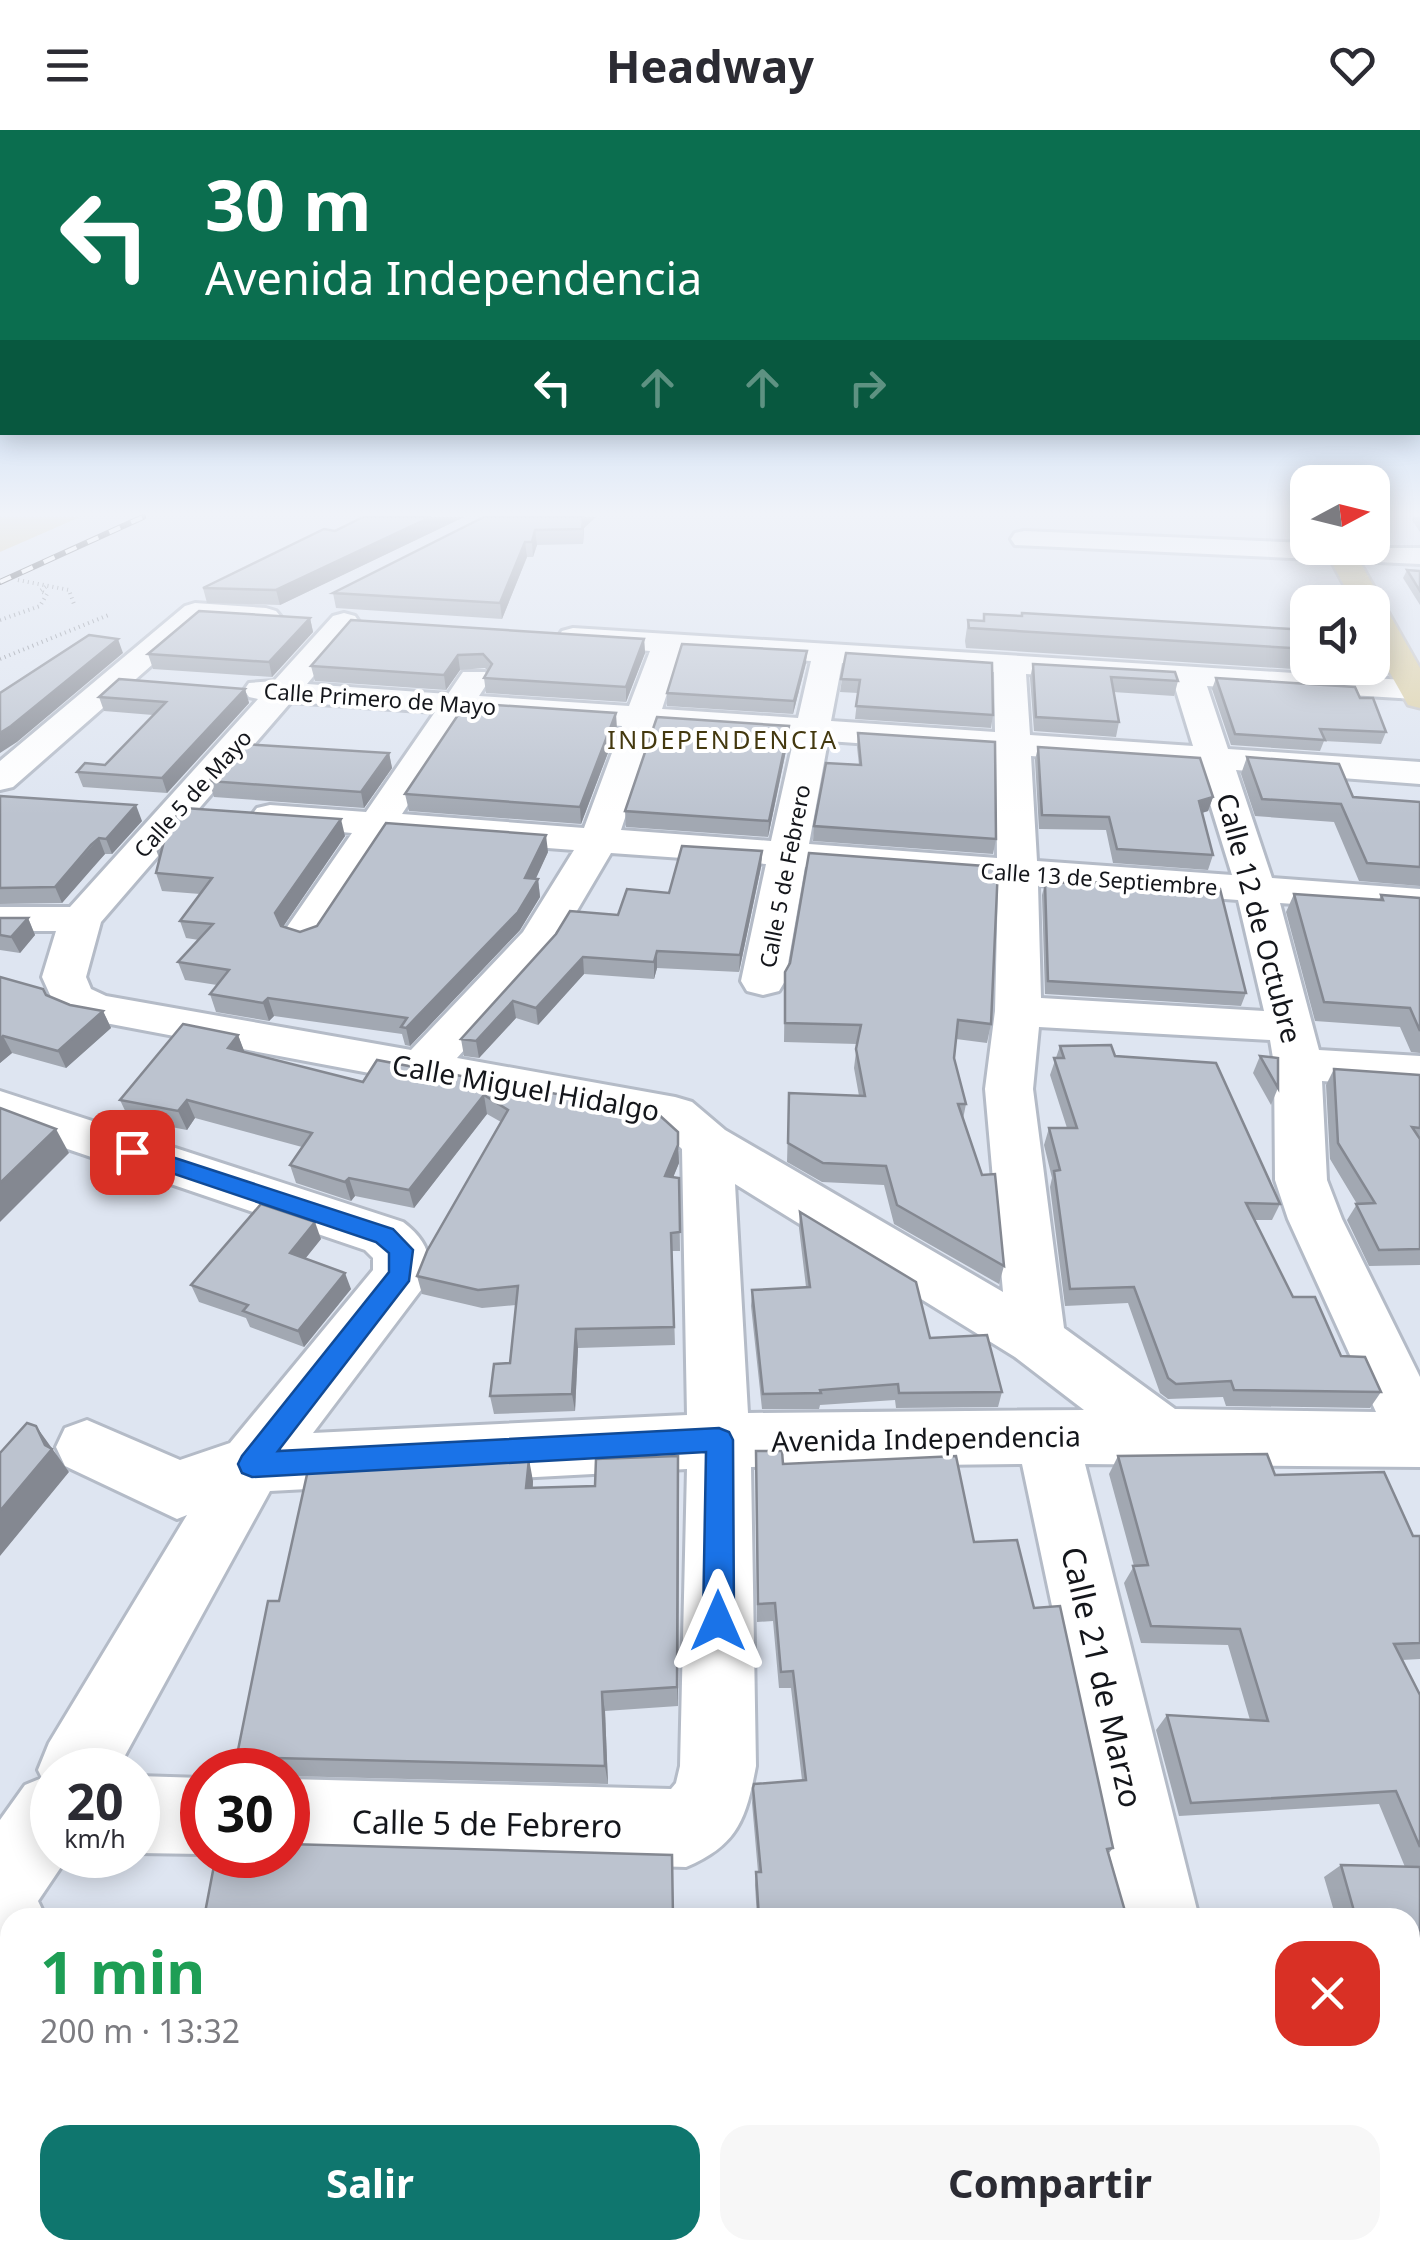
<!DOCTYPE html>
<html lang="es">
<head>
<meta charset="utf-8">
<style>
  :root { --surface:#fff; --page:#f7f7f7; --text:#2b2b33; --muted:#7c7c81; --accent:#0f766e }
  body { margin:0; font-family:"Noto Sans",sans-serif; background:var(--page); color:var(--text); height:100vh; display:flex; flex-direction:column; font-size:38px; white-space:nowrap }
  * { box-sizing:border-box; margin:0 }
  p { font-size:32px; color:var(--muted) }
  .icon { flex:none; width:55px; height:55px; fill:none; stroke:currentColor; stroke-width:2; stroke-linecap:round; stroke-linejoin:round }
  .map { position:relative; flex:1; overflow:hidden }
  .drawer { position:absolute; left:0px; top:1778px; width:1420px; height:352px; display:flex; flex-direction:column; background:var(--surface); border-radius:30px 30px 0 0; box-shadow:0 5px 25px #0003 }
  .drawer>* { flex:none }
  .hud { position:absolute; left:0px; top:0px; width:1420px; height:305px; box-shadow:0 5px 25px #0003; background:#0b6e4f; color:#fff; overflow:hidden }
  .needle { width:65px; rotate:83deg }
  .tools { position:absolute; left:1290px; top:335px; display:grid; gap:20px }
  .tools a { display:grid; place-items:center; width:100px; height:100px; border-radius:20px; background:var(--surface); box-shadow:0 5px 25px #0003; font-size:50px }
  .speed { position:absolute; left:30px; top:1618px; display:flex; gap:20px; font-size:50px; font-weight:700; text-align:center }
  .speed>* { display:grid; place-content:center; width:130px; height:130px; border-radius:50%; background:var(--surface); box-shadow:0 5px 25px #0003; line-height:1 }
  .speed small { font-size:25px; font-weight:400 }
  .speed .limit { border:15px solid #d22; background:#fff; color:#111 }
  .pin { position:absolute; display:grid; place-items:center; width:85px; height:85px; color:#fff; margin:-42px; border-radius:20px; box-shadow:0 5px 15px #0006 }
  .me { position:absolute; width:110px; margin:-55px; rotate:0deg; stroke-linejoin:round; filter:drop-shadow(0 0 8px #0008) }
  .turn { display:flex; align-items:center; gap:35px; height:210px; padding:0 40px; font-size:45px }
  .turn .icon { width:130px; height:130px; stroke-width:2.5 }
  .turn b { display:block; font-size:70px; line-height:85px }
  .lanes { display:flex; align-items:center; height:95px; padding:0 40px; background:#0003; justify-content:center; gap:50px; direction:ltr }
  .lanes .off { opacity:.35 }
  .round { display:grid; place-items:center; flex:none; width:105px; height:105px; border-radius:30px; background:var(--page) }
  .overview { display:flex; align-items:center; justify-content:space-between; height:170px; padding:0 40px }
  h1 { font-size:60px; font-weight:700; line-height:75px; color:#1e9e55 }
  .action { display:flex; gap:20px; margin-top:auto; padding:20px 40px }
  .action a { flex:1; height:115px; border-radius:30px; background:var(--accent); color:#fff; font-size:40px; font-weight:700; line-height:115px; text-align:center }
  .action a+a { background:var(--page); color:var(--text) }
  header { display:flex; justify-content:space-between; align-items:center; height:130px; padding:0 40px; background:var(--surface); font-size:45px; font-weight:700 }
  .map>svg:first-child { display:block }
</style>
</head>
<body>
<header><svg class="icon" aria-label="menu" viewBox="0 0 24 24"><path d="M4 6h16M4 12h16M4 18h16"/></svg>Headway<svg class="icon" aria-label="heart" viewBox="0 0 24 24"><path d="M12 20l-8-8c-3-5 5-10 8-4 3-6 11-1 8 4z"/></svg></header>
<div class="map">
<svg width="1420" height="2128" viewBox="0 0 1420 2128">
  <rect width="100%" height="100%" fill="#dee5f1"/>
  <polygon fill="#d7c99b" points="0,387 80,387 0,422"/>
  <g fill="none" stroke-linecap="round" stroke-linejoin="round">
    <defs>
      <g id="minor">
        <polygon points="1024,401 1308,413 1308,418 1420,418 1420,434 1015,415 1011,409 1015,403"/>
        <polygon points="195,473 266,478 276,481 281,487 276,493 202,491 13,657 0,660 0,631 185,476"/>
        <path d="M344 483 355 486 359 492 307 554 448 564 463 542H485L490 549 479 566 629 576 650 521 562 513 558 507 562 501 573 498 1420 551V567L1415 569 1207 556 1228 619 1420 632V654L1236 640 1272 748 1420 759V783L1280 773 1319 920 1420 926V958L1322 951 1327 1050 1342 1089 1420 1247V1337L1085 1334 1199 1788H1118L1022 1334 751 1337 756 1636C746 1689 738 1715 686 1737L284 1725H288V1649L671 1659 676 1653 680 1636 687 1339 270 1361 117 1640H52V1725H69L38 1771 46 1788H10V1841L0 1837V1690L25 1655 42 1648 38 1640 49 1613 187 1385 177 1389 65 1336 56 1317 65 1298 87 1290 180 1330 230 1313 373 1140V1128L365 1120 0 996V961L403 1092C428 1111 436 1131 421 1160L313 1303 687 1285 682 1019 660 998 79 888 56 878 42 847 56 801H0V777H70L258 569 249 567 244 560 249 553 274 551 333 486ZM680 523 811 531 798 588 662 579ZM842 533 994 542 995 602 831 591ZM1026 544 1174 554 1193 616 1030 605ZM291 572 435 582 366 682 270 675 257 678 251 686 257 694 352 703 283 803 289 812 304 816 319 812 388 706 574 720 523 802 411 920 106 866 91 859 86 847 101 792ZM467 585 622 596 584 698 402 684ZM655 598 794 608 771 711 621 700ZM828 611 996 623 997 728 809 714ZM1031 626 1199 638 1232 745 1037 731ZM611 723 766 734 741 851 747 861 763 865 779 861 785 851 805 737 998 752 995 881 985 959 1003 1162 725 1000 692 972 675 967 457 928 555 818ZM1038 755 1238 770 1264 881 1041 868ZM1039 897 1270 910 1274 934 1275 1050 1288 1089 1376 1282 1175 1279 1064 1198 1033 959ZM735 1054 1015 1227 1084 1280 748 1283Z"/>
        <polygon points="138,1646 202,1648 202,1724 138,1723"/>
        <polygon points="258,2120 353,2120 350,2128 255,2128"/>
      </g>
      <polygon id="major" points="1324,418 1352,418 1420,538 1420,578 1408,575 1372,511 1372,472 1353,472"/>
    </defs>
    <use href="#minor" stroke="#b4bbc7" stroke-width="6"/>
    <use href="#major" stroke="#c7c7c8" stroke-width="5"/>
    <g stroke="#838891" stroke-width="4" stroke-dasharray="1 4" stroke-linecap="butt">
      <polyline points="18,450 69,460 75,477"/>
      <polyline points="0,490 40,476 47,464 40,461 47,456"/>
      <polyline points="0,529 111,484"/>
    </g>
    <use href="#minor" fill="#fff" fill-rule="evenodd"/>
    <use href="#major" fill="#ddd0a4" fill-rule="evenodd"/>
    <defs>
      <polyline id="rail" points="0,452 143,387"/>
    </defs>
    <use href="#rail" stroke="#36393f" stroke-width="6"/>
    <use href="#rail" stroke="#fff" stroke-width="4" stroke-dasharray="12" stroke-linecap="butt"/>
  </g>
  <g fill="#a2a8b2">
    <polygon points="363,387 464,387 280,475 207,473 203,458"/>
    <polygon points="484,387 596,387 584,398 583,414 537,415 533,427 527,427 502,489 336,478 333,463"/>
    <polygon points="1413,387 1420,387 1420,402 1412,390"/>
    <polygon points="1407,440 1420,441 1420,475 1403,448"/>
    <polygon points="984,484 1308,500 1308,538 1340,538 1338,542 966,518 965,511 968,490 983,491"/>
    <polygon points="310,488 313,502 272,547 153,539 148,524"/>
    <polygon points="644,509 645,523 626,572 486,563 484,548 488,541 485,538 460,540 446,560 315,551 311,536"/>
    <polygon points="846,523 993,585 991,598 855,589 858,563 840,562"/>
    <polygon points="806,533 793,584 667,576 667,563"/>
    <polygon points="1033,534 1178,551 1174,566 1113,562 1119,592 1116,607 1034,601 1030,548"/>
    <polygon points="1216,548 1360,568 1386,602 1381,614 1324,611 1320,621 1231,615 1212,559"/>
    <polygon points="245,559 249,573 167,663 83,657 77,642 105,635 153,585 104,581 99,567"/>
    <polygon points="789,596 788,611 768,707 626,697 625,681"/>
    <polygon points="617,599 581,694 409,681 405,664"/>
    <polygon points="858,603 996,709 993,724 813,711 814,696 859,635 857,617"/>
    <polygon points="1038,617 1213,667 1208,681 1202,683 1213,725 1208,740 1113,733 1106,700 1039,699 1035,630"/>
    <polygon points="389,623 392,638 364,678 214,667 209,651"/>
    <polygon points="1247,627 1353,667 1420,672 1420,756 1359,751 1334,692 1255,686 1241,644"/>
    <polygon points="0,666 142,691 112,724 105,724 98,731 62,773 0,774"/>
    <polygon points="345,706 283,797 300,802 548,722 535,749 538,749 540,767 520,800 410,916 405,915 402,904 274,886 269,891 216,882 210,864 217,855 185,850 178,832 199,810 186,808 180,791 200,764 162,761 156,743 159,728 153,711"/>
    <polygon points="762,721 761,737 739,842 657,838 654,849 584,844 538,895 516,888 479,928 464,926 461,909 618,785"/>
    <polygon points="1045,753 1246,863 1241,876 1045,864 1042,765"/>
    <polygon points="1294,764 1379,770 1381,765 1420,768 1420,923 1411,922 1400,897 1315,891 1286,782"/>
    <polygon points="0,788 28,788 35,805 20,823 0,820"/>
    <polygon points="785,842 991,894 987,913 956,909 954,928 966,974 963,989 1004,1136 999,1154 894,1094 884,1055 822,1052 787,1032 789,963 859,966 854,938 857,914 784,912"/>
    <polygon points="0,847 70,875 103,881 111,898 66,938 12,923 0,933"/>
    <polygon points="238,905 244,922 363,952 377,930 678,1002 679,1033 673,1047 679,1048 680,1121 672,1121 675,1215 578,1218 575,1281 494,1284 490,1266 510,1233 516,1175 482,1178 422,1164 417,1146 501,992 487,984 414,1078 355,1066 351,1071 296,1053 290,1035 302,1017 195,988 187,1000 129,989 120,970"/>
    <polygon points="1060,916 1115,926 1280,1074 1272,1090 1255,1090 1293,1167 1341,1226 1381,1262 1370,1278 1226,1276 1223,1267 1168,1269 1160,1263 1128,1173 1065,1176 1050,1057 1052,1048 1044,1015 1049,998 1067,998 1050,945"/>
    <polygon points="1260,926 1278,958 1271,975 1253,943"/>
    <polygon points="1334,939 1420,945 1420,1135 1369,1136 1347,1090 1357,1074 1330,1029 1326,955"/>
    <polygon points="800,1082 930,1208 1002,1262 998,1277 896,1278 895,1270 820,1275 819,1279 762,1279 751,1176 752,1160 806,1157 799,1098"/>
    <polygon points="321,1109 305,1129 351,1159 304,1217 250,1197 246,1188 199,1172 191,1155"/>
    <polygon points="756,1321 974,1412 1034,1478 1113,1718 1109,1723 1127,1788 757,1788 755,1755 756,1742 758,1742 752,1673 753,1658 802,1650 791,1558 779,1558 773,1491 757,1492"/>
    <polygon points="1118,1326 1275,1345 1413,1406 1420,1406 1420,1529 1402,1530 1420,1565 1420,1962 1410,1959 1410,1788 1336,1788 1324,1747 1341,1735 1405,1737 1379,1674 1179,1686 1156,1600 1167,1585 1250,1590 1228,1515 1141,1513 1124,1453 1134,1436 1109,1344"/>
    <polygon points="679,1348 678,1576 605,1581 608,1654 288,1646 288,1640 234,1640 279,1471 533,1351 533,1358 595,1356"/>
  </g>
  <g fill="#848891">
    <polygon points="431,387 464,387 280,475 276,460"/>
    <polygon points="583,387 596,387 584,398 583,414"/>
    <polygon points="535,400 537,415 533,427 532,412"/>
    <polygon points="525,412 527,427 502,489 500,473"/>
    <polygon points="310,488 313,502 272,547 269,532"/>
    <polygon points="118,509 123,523 17,612 0,623 0,603"/>
    <polygon points="644,509 645,523 626,572 626,557"/>
    <polygon points="807,521 806,533 793,584 794,571"/>
    <polygon points="458,525 460,540 446,560 444,545"/>
    <polygon points="245,559 249,573 167,663 162,648"/>
    <polygon points="616,583 617,599 581,694 580,677"/>
    <polygon points="789,596 788,611 768,707 769,691"/>
    <polygon points="389,623 392,638 364,678 361,662"/>
    <polygon points="1213,667 1208,681 1195,685 1199,671"/>
    <polygon points="136,675 142,691 112,724 106,709"/>
    <polygon points="341,689 345,706 280,801 275,783"/>
    <polygon points="546,705 548,722 528,766 525,748"/>
    <polygon points="99,708 105,724 62,773 55,757"/>
    <polygon points="762,721 761,737 739,842 740,825"/>
    <polygon points="538,749 540,767 520,800 410,916 406,898"/>
    <polygon points="28,788 35,805 20,823 11,807"/>
    <polygon points="657,821 657,838 654,849 654,832"/>
    <polygon points="583,827 584,844 538,895 536,878"/>
    <polygon points="268,868 274,886 269,891 263,873"/>
    <polygon points="513,871 516,888 479,928 476,911"/>
    <polygon points="103,881 111,898 66,938 58,921"/>
    <polygon points="238,905 245,923 228,918"/>
    <polygon points="3,906 12,923 0,933 0,909"/>
    <polygon points="484,965 487,984 414,1078 409,1060"/>
    <polygon points="187,970 195,988 187,1000 178,981"/>
    <polygon points="56,999 69,1023 0,1092 0,1053"/>
    <polygon points="678,1015 679,1033 666,1065 665,1046"/>
    <polygon points="349,1048 355,1066 351,1071 345,1052"/>
    <polygon points="315,1092 321,1109 296,1140 290,1123"/>
    <polygon points="345,1143 351,1159 304,1217 298,1201"/>
    <polygon points="576,1199 578,1218 575,1281 572,1264"/>
    <polygon points="36,1296 69,1342 0,1426 0,1381 45,1315"/>
    <polygon points="678,1326 679,1348 678,1576 677,1557"/>
    <polygon points="529,1329 533,1351 531,1380 526,1358"/>
    <polygon points="602,1562 605,1581 608,1654 605,1636"/>
    <polygon points="275,1628 284,1640 271,1640 271,1632"/>
    <polygon points="10,2064 10,2097 0,2113 0,2080"/>
    <polygon points="441,2120 453,2120 450,2128 438,2128"/>
  </g>
  <g fill="#bcc3cf" stroke="#848891" stroke-width="2.5">
    <polygon points="363,387 431,387 276,460 203,458 324,399 335,401"/>
    <polygon points="484,387 583,387 582,399 535,400 532,412 525,412 500,473 333,463"/>
    <polygon points="1407,440 1420,441 1420,461"/>
    <polygon points="199,481 310,488 269,532 148,524"/>
    <polygon points="1022,483 1308,500 1308,519 969,498 968,490 984,491 984,484 1022,486"/>
    <polygon points="351,490 644,509 626,557 484,548 492,534 483,524 458,525 444,545 311,536"/>
    <polygon points="89,505 118,509 11,596 0,603 0,563"/>
    <polygon points="682,514 807,521 794,571 667,563"/>
    <polygon points="846,523 992,533 993,585 856,576 860,550 841,549"/>
    <polygon points="1033,534 1175,542 1178,551 1111,547 1119,592 1036,587"/>
    <polygon points="1216,548 1355,557 1360,568 1373,568 1386,602 1320,599 1325,610 1235,604"/>
    <polygon points="119,549 245,559 162,648 77,642 85,633 105,635 166,572 99,567"/>
    <polygon points="466,573 616,583 580,677 405,664"/>
    <polygon points="657,587 789,596 769,691 625,681"/>
    <polygon points="858,603 995,612 996,709 814,696 826,633 861,635"/>
    <polygon points="242,614 389,623 361,662 209,651"/>
    <polygon points="1038,617 1200,628 1213,667 1199,671 1213,725 1117,719 1109,687 1042,685"/>
    <polygon points="1247,627 1339,634 1353,667 1420,672 1420,737 1367,733 1341,674 1262,669"/>
    <polygon points="0,666 136,675 106,709 99,708 91,715 55,757 0,758"/>
    <polygon points="184,678 341,689 275,783 281,796 300,802 317,796 386,693 546,705 525,748 538,749 518,782 406,898 401,897 407,888 268,868 263,873 210,864 229,840 178,832 213,794 180,791 212,748 156,743 164,711 153,711"/>
    <polygon points="682,716 762,721 740,825 657,821 654,832 583,827 536,878 513,871 476,911 461,909 556,804 570,781 618,785 627,759 669,763"/>
    <polygon points="809,723 998,737 991,894 958,890 954,928 966,974 958,974 982,1045 995,1044 1004,1136 897,1075 886,1036 823,1033 788,1013 789,963 865,966 856,919 861,895 785,893 785,842 790,833"/>
    <polygon points="1124,752 1220,759 1246,863 1048,851 1045,753"/>
    <polygon points="1294,764 1383,770 1381,765 1420,768 1420,901 1410,878 1324,872"/>
    <polygon points="0,788 28,788 11,807 0,805"/>
    <polygon points="0,847 43,859 46,865 70,875 103,881 58,921 3,906 0,909"/>
    <polygon points="183,894 238,905 228,918 363,952 377,930 657,983 678,1002 678,1015 665,1046 679,1048 680,1102 671,1103 674,1197 576,1199 572,1264 490,1266 494,1234 510,1233 518,1156 478,1160 417,1146 427,1121 508,980 484,965 409,1060 349,1048 345,1052 290,1035 312,1003 187,970 178,981 120,970"/>
    <polygon points="1111,915 1115,926 1216,933 1280,1074 1246,1073 1293,1167 1315,1167 1341,1226 1365,1227 1381,1262 1234,1260 1231,1251 1176,1254 1168,1248 1134,1157 1070,1159 1054,1041 1060,1040 1049,998 1077,998 1054,928 1064,928 1060,916"/>
    <polygon points="1260,926 1278,928 1278,958"/>
    <polygon points="1334,939 1420,945 1420,998 1412,997 1420,1009 1420,1119 1379,1120 1356,1074 1375,1073 1338,1013"/>
    <polygon points="0,978 56,999 0,1053"/>
    <polygon points="261,1074 315,1092 290,1123 345,1143 298,1201 243,1181 248,1175 191,1155"/>
    <polygon points="800,1082 916,1152 930,1208 987,1205 1002,1262 899,1263 898,1254 820,1260 821,1263 763,1264 752,1160 810,1157"/>
    <polygon points="27,1293 36,1296 45,1315 52,1319 0,1381 0,1323"/>
    <polygon points="756,1321 782,1321 783,1334 956,1326 974,1412 1017,1410 1034,1478 1060,1476 1113,1718 1107,1719 1127,1788 759,1788 756,1742 761,1742 753,1658 754,1654 806,1650 793,1541 781,1542 775,1473 758,1474"/>
    <polygon points="1267,1324 1275,1345 1384,1342 1413,1406 1420,1406 1420,1513 1394,1514 1420,1565 1420,1717 1396,1661 1191,1673 1167,1585 1268,1591 1240,1499 1151,1496 1133,1436 1148,1435 1118,1326"/>
    <polygon points="678,1326 677,1557 602,1562 605,1636 275,1628 271,1632 271,1640 234,1640 268,1471 279,1471 308,1340 529,1329 526,1358 595,1356 596,1329"/>
    <polygon points="288,1714 672,1725 673,1788 204,1788 216,1725 288,1725"/>
    <polygon points="1341,1735 1420,1737 1420,1949 1410,1946 1410,1788 1356,1788"/>
    <polygon points="10,1944 10,2064 0,2080 0,1960"/>
    <polygon points="341,2120 441,2120 438,2128 331,2128 340,2126"/>
    <polygon points="532,2120 691,2120 688,2128 545,2128"/>
  </g>
  <linearGradient id="sky" x2="0" y2="1"><stop stop-color="#89b7ec"/><stop offset="0.56" stop-color="#f0f3f9"/><stop offset="1" stop-color="#f0f3f9" stop-opacity="0"/></linearGradient>
  <rect width="1420" height="685" fill="url(#sky)"/>
  <polygon fill="#1a73e8" stroke="#114b97" stroke-width="2.5" points="132,1014 393,1099 413,1120 409,1151 278,1321 719,1298 729,1302 733,1310 734,1491 729,1502 718,1506 708,1502 703,1491 706,1322 252,1347 242,1343 238,1334 242,1326 389,1142 389,1123 376,1112 124,1027 121,1022 124,1016"/>
  <g text-anchor="middle" dominant-baseline="central" stroke-width="8" stroke-linejoin="round" paint-order="stroke">
    <g font-size="22" fill="#14161b" stroke="#fff">
      <text transform="translate(380 568) rotate(4)">Calle Primero de Mayo</text>
      <text transform="translate(192 663) rotate(-48)">Calle 5 de Mayo</text>
      <text transform="translate(784 746) rotate(-79)">Calle 5 de Febrero</text>
      <text transform="translate(1099 748) rotate(4)">Calle 13 de Septiembre</text>
    </g>
    <g font-size="25" letter-spacing="2.5" fill="#44390f" stroke="#fff">
      <text x="723" y="609">INDEPENDENCIA</text>
    </g>
    <g font-size="28" fill="#14161b" stroke="#fff">
      <text transform="translate(1260 788) rotate(75)">Calle 12 de Octubre</text>
      <text transform="translate(526 957) rotate(10)">Calle Miguel Hidalgo</text>
      <text transform="translate(926 1308) rotate(-1)">Avenida Independencia</text>
    </g>
    <g font-size="32" fill="#14161b" stroke="#fff">
      <text transform="translate(1103 1547) rotate(77)">Calle 21 de Marzo</text>
      <text transform="translate(487 1693) rotate(1)">Calle 5 de Febrero</text>
    </g>
  </g>
</svg>
<div class="tools">
<a><svg class="needle" viewBox="-14 -14 28 28"><path d="M0-13l5 13h-10z" fill="#e53935"/><path d="M0 13l5-13h-10z" fill="#7c7c81"/></svg></a>
<a><svg class="icon" aria-label="sound" viewBox="0 0 24 24"><path d="M4 9h4l5-4v14l-5-4H4zM17 9q2 3 0 6"/></svg></a>
</div>
<div class="speed"><div>20<small>km/h</small></div><div class="limit">30</div></div>
<div class="pin" style="left:132px;top:1022px;background:#d93025"><svg class="icon" aria-label="arrive" viewBox="0 0 24 24"><path d="M6 21V4h12l-3 4 3 4H6"/></svg></div>
<svg class="me" style="left:718px;top:1491px" viewBox="-20 -20 40 40"><path d="M0-17L14 15 0 8-14 15z" fill="#1a73e8" stroke="#fff" stroke-width="4"/></svg>
<div class="hud">
<div class="turn"><svg class="icon" aria-label="left" viewBox="0 0 24 24"><path d="M17 20v-9H6M10 6l-5 5 5 5"/></svg><div><b>30 m</b>Avenida Independencia</div></div>
<div class="lanes"><svg class="icon" aria-label="left" viewBox="0 0 24 24"><path d="M17 20v-9H6M10 6l-5 5 5 5"/></svg><svg class="icon off" aria-label="ahead" viewBox="0 0 24 24"><path d="M12 20V5M6 11l6-6 6 6"/></svg><svg class="icon off" aria-label="ahead" viewBox="0 0 24 24"><path d="M12 20V5M6 11l6-6 6 6"/></svg><svg class="icon off" aria-label="right" viewBox="0 0 24 24"><path d="M7 20v-9h11M14 6l5 5-5 5"/></svg></div>
</div>
<section class="drawer">
<div class="overview"><div><h1>1 min</h1><p>200 m · 13:32</p></div><a class="round" style="background:#d93025;color:#fff"><svg class="icon" aria-label="close" viewBox="0 0 24 24"><path d="M6 6l12 12M18 6L6 18"/></svg></a></div>
<div class="action"><a>Salir</a><a>Compartir</a></div>
</section>
</div>
</body>
</html>
